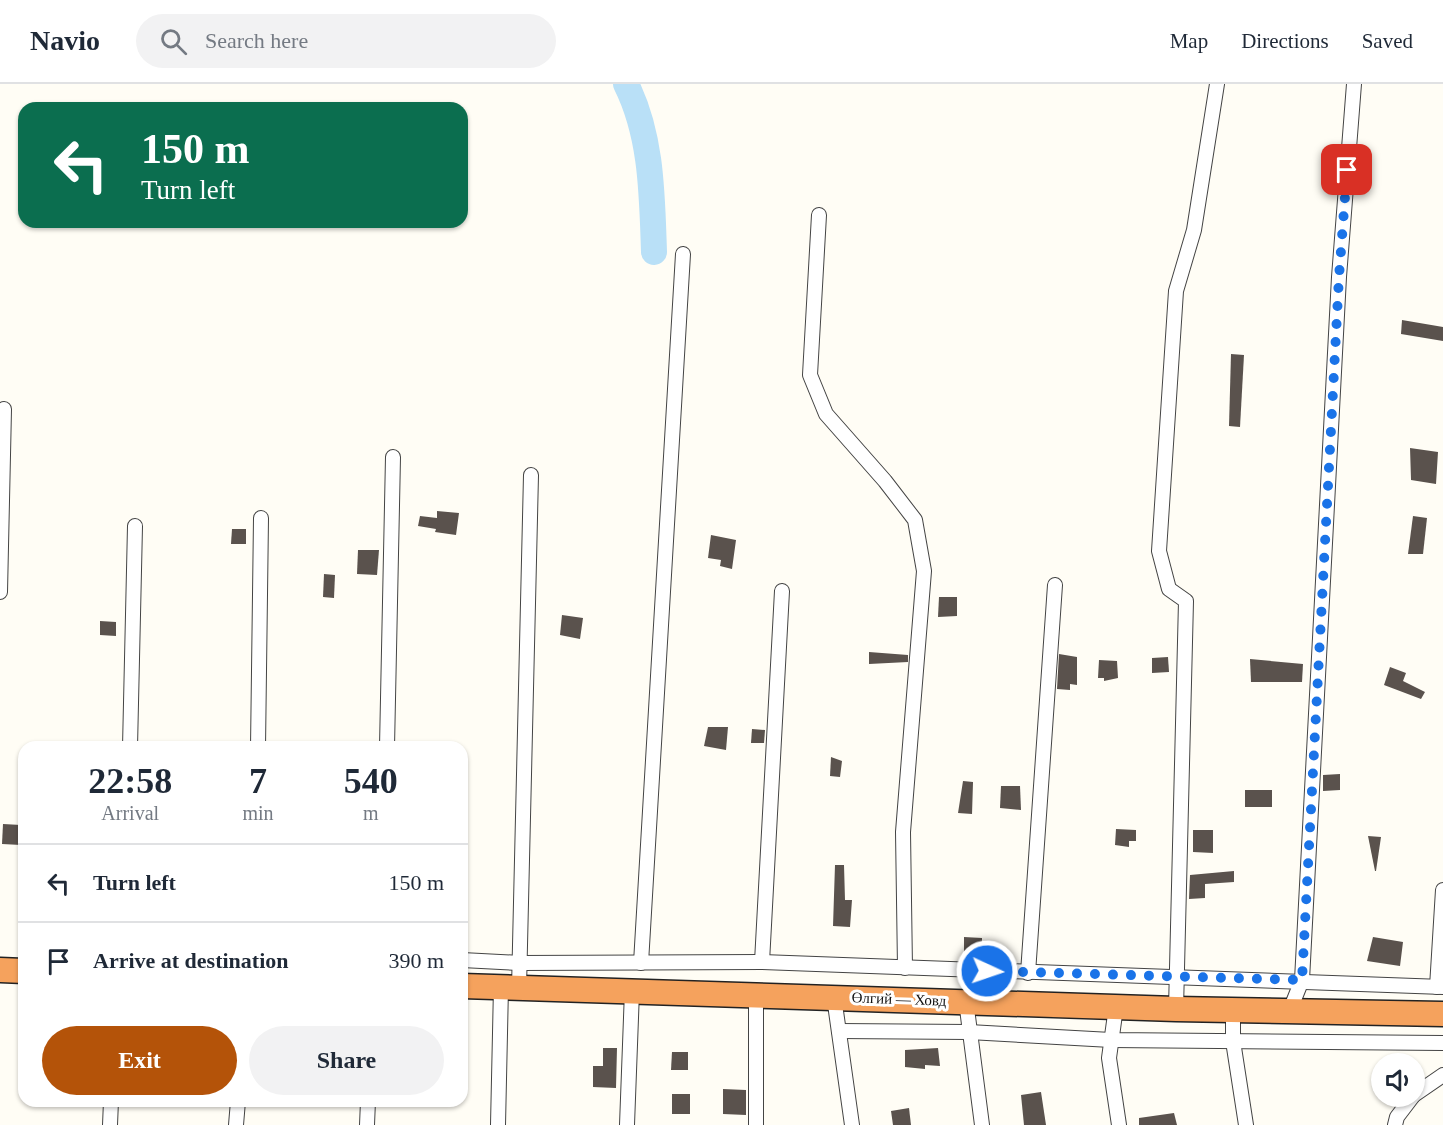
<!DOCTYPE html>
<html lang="en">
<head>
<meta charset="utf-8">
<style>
  :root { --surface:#fff; --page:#f2f2f3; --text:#1f2937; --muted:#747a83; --line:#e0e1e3; --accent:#b45309 }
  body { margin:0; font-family:"Times New Roman",serif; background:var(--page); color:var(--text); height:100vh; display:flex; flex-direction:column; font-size:22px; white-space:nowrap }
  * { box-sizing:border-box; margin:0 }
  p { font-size:20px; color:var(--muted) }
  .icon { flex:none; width:33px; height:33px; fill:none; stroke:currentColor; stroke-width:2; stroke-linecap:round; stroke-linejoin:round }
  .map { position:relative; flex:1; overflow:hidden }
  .details { position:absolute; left:18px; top:657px; width:450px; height:366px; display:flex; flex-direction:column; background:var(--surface); border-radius:18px; box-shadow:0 2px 4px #0004 }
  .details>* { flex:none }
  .hud { position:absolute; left:18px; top:18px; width:450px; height:126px; border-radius:18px; box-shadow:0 2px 4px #0004; background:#0b6e4f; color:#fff; overflow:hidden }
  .tools { position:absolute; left:1371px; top:969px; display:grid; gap:12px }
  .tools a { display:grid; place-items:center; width:54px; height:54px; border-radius:50%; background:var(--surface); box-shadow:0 2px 4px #0004; font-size:30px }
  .pin { position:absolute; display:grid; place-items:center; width:51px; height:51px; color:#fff; margin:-26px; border-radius:12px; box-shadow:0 3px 9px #0006 }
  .me { position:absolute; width:66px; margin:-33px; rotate:93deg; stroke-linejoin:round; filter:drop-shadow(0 0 4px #0008) }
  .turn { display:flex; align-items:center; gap:21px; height:126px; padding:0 24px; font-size:27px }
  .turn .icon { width:78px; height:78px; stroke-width:2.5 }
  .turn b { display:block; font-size:42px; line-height:51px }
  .eta { display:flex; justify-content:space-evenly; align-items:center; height:102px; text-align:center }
  .eta b { font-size:36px; font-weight:600; line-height:42px }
  .action { display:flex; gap:12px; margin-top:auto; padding:12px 24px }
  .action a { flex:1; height:69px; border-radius:36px; background:var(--accent); color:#fff; font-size:24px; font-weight:600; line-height:69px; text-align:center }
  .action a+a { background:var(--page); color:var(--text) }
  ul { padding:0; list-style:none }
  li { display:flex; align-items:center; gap:18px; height:78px; padding:0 24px; border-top:2px solid var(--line) }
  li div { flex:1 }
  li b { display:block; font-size:22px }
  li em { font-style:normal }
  header { display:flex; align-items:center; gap:36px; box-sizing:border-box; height:84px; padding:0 30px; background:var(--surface); border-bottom:2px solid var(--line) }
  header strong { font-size:28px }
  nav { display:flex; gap:33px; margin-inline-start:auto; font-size:21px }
  .search { width:420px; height:54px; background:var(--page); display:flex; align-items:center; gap:15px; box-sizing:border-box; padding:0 21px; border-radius:33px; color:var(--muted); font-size:22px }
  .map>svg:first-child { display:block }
</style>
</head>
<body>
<header>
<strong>Navio</strong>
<div class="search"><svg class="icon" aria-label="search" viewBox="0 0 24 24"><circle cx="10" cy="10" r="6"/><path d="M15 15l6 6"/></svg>Search here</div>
<nav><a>Map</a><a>Directions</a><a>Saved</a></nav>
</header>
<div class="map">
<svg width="1443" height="1041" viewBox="0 0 1443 1041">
  <rect width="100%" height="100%" fill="#fffdf5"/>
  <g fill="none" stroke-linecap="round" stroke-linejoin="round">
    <path stroke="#b9e0f7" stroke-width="26" d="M626 0C652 52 652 111 654 168"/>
  </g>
  <g fill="#5a524d">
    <polygon points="1402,236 1443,243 1443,257 1401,250"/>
    <polygon points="1231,270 1244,271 1240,343 1229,342"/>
    <polygon points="1410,364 1438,368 1436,400 1411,396"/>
    <polygon points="437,427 459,429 456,451 435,448 436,445 418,442 420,432 437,434"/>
    <polygon points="1413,432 1427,434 1423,470 1408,470"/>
    <polygon points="232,445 246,445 246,460 231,460"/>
    <polygon points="711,451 736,456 732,485 720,482 721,476 708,474"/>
    <polygon points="358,466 379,466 377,491 357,490"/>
    <polygon points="324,490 335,491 334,514 323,513"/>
    <polygon points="939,513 957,513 957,532 938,533"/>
    <polygon points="562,531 583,534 580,555 560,551"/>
    <polygon points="100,537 116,538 116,552 100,551"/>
    <polygon points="869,568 908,571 908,578 869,580"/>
    <polygon points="1059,570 1077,573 1077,601 1070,600 1070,606 1057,605"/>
    <polygon points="1168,573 1169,588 1152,589 1152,574"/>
    <polygon points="1250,575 1303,580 1302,598 1251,598"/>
    <polygon points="1099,576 1117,577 1118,594 1104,597 1104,594 1098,594"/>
    <polygon points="1390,583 1406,589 1403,597 1425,608 1421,615 1384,601"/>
    <polygon points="708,643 728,643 726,666 704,662"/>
    <polygon points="752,645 765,646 764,659 751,659"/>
    <polygon points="831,673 842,677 840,693 830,692"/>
    <polygon points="1340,690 1340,706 1323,707 1323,691"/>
    <polygon points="963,697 973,698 972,730 958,729"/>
    <polygon points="1001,702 1020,702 1021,726 1000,724"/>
    <rect x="1245" y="706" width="27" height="17"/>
    <polygon points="3,740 21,741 21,761 2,760"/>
    <polygon points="1116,745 1136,746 1136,757 1129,757 1129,763 1115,761"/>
    <polygon points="1193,746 1213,746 1213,769 1193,768"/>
    <polygon points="1368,752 1381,753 1376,787 1375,787"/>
    <polygon points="835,781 844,781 845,816 852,816 850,843 833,842"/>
    <polygon points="1234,787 1234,798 1205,800 1205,814 1189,815 1190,791"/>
    <polygon points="964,853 982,854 982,870 964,869"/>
    <polygon points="1373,853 1403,858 1400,882 1367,877"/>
    <polygon points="603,964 617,964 616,1004 593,1003 593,982 603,982"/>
    <polygon points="938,964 940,982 925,981 925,985 905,983 905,966"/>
    <polygon points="672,968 688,968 688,986 671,986"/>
    <polygon points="723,1005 746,1006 746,1031 723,1030"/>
    <polygon points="1041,1008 1046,1041 1024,1041 1021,1011"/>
    <rect x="672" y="1010" width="18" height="20"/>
    <polygon points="909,1024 911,1041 893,1041 891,1027"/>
    <polygon points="1174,1029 1177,1041 1139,1041 1139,1034"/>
  </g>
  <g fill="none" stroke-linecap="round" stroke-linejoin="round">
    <defs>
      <g id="street">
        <polyline points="819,131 810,291 826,330 885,397 915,436 924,487 903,748 905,884"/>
        <polyline points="0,508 4,325"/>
        <polyline points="130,663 135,442"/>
        <polyline points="258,663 261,434"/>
        <polyline points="387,663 393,373"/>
        <polyline points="462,876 520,879 762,878 1443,903"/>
        <polyline points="762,878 782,507"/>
        <polyline points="641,879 683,170"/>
        <polyline points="1028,889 1055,501"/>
        <polyline points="1437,903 1443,806"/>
        <polyline points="519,904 531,391"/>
        <polyline points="834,913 852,1041"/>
        <polyline points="966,917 982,1041"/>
        <polyline points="1116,923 1109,974 1119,1041"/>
        <polyline points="1176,925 1186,517 1169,505 1159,467 1176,207 1194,146 1217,0"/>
        <polyline points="1233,925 1233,957 1246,1041"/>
        <polyline points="1290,926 1302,896 1339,193 1354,0"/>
        <polyline points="839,947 969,948 1111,956 1443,959"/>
        <polyline points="1414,1011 1443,991"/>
        <polyline points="110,1041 111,1017"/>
        <polyline points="236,1041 238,1017"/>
        <polyline points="367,1041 368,1017"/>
        <polyline points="498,1041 501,903"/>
        <polyline points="627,1041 632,907"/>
        <polyline points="756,1041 756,911"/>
        <polyline points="1395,1041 1397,1033 1413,1012"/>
      </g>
      <g id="highway">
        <polyline points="0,886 24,887"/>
        <polyline points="462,902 1176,925 1443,930"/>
      </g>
    </defs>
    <use href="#street" stroke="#444" stroke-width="16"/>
    <use href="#highway" stroke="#222" stroke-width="27"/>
    <use href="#street" stroke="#fff" stroke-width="14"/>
    <use href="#highway" stroke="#f5a25d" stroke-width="24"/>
  </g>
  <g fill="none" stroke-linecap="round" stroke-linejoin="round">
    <polyline stroke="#1a73e8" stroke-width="10" stroke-dasharray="0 18" points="987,887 1302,896 1339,193 1347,86"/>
  </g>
  <g text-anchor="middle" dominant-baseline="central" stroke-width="6" stroke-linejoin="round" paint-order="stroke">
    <g font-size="15" fill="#111" stroke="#fff">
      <text transform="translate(899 915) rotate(2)">Өлгий — Ховд</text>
    </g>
  </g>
</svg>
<div class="tools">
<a><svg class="icon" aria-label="sound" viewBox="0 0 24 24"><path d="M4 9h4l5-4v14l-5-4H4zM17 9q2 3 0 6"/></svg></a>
</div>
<div class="pin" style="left:1347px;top:86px;background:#d93025"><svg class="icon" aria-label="arrive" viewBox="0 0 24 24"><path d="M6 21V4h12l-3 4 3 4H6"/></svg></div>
<svg class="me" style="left:987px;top:887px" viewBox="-20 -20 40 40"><circle r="17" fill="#1a73e8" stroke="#fff" stroke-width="3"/><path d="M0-11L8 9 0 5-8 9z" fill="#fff"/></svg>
<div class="hud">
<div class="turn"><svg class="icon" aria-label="left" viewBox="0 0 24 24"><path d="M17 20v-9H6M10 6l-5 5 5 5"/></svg><div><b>150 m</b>Turn left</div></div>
</div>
<section class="details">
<div class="eta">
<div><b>22:58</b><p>Arrival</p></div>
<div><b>7</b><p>min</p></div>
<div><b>540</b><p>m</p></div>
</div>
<ul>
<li><svg class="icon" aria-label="left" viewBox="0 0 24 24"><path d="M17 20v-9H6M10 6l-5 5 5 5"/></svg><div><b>Turn left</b></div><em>150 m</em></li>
<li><svg class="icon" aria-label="arrive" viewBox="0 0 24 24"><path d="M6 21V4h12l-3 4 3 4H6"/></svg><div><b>Arrive at destination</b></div><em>390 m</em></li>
</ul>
<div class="action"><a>Exit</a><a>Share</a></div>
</section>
</div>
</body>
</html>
